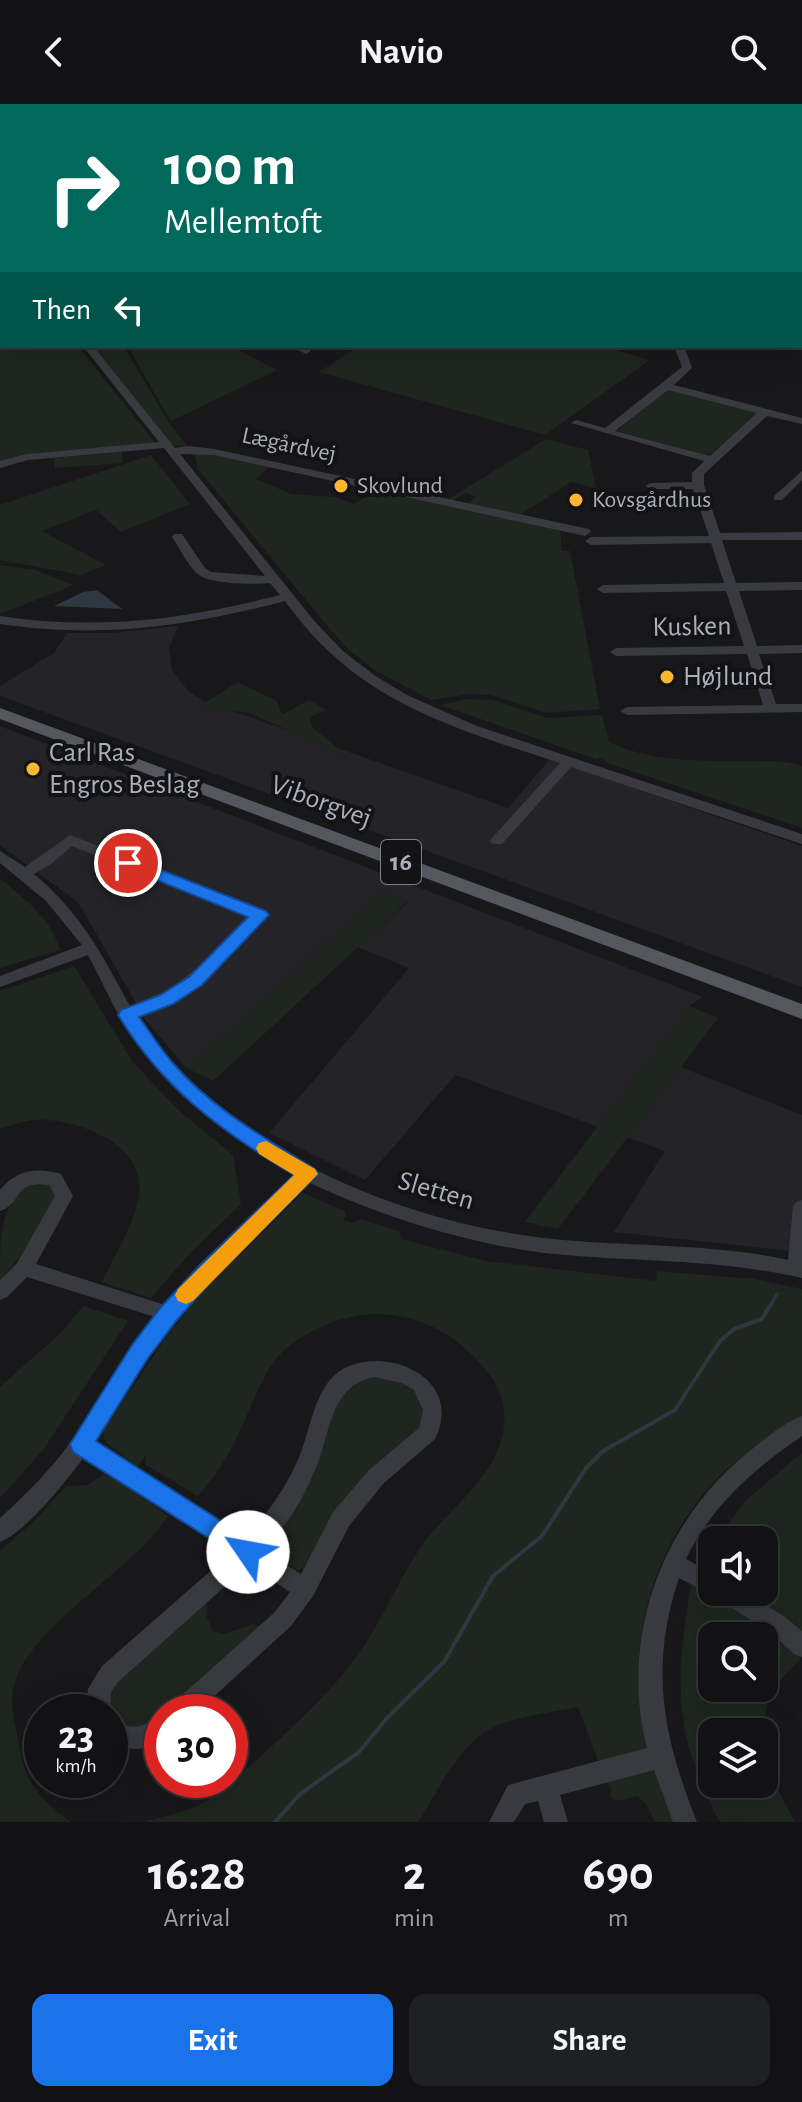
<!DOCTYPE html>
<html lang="en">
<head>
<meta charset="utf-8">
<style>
  :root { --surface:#121214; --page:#1f2022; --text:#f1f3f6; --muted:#9c9ea0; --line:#313234; --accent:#1a73e8 }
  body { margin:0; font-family:"Alegreya Sans",sans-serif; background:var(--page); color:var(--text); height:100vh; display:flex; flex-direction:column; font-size:30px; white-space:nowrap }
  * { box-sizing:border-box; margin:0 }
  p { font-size:26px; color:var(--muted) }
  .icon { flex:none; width:44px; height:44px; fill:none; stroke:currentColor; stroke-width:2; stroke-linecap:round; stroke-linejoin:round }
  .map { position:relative; height:1718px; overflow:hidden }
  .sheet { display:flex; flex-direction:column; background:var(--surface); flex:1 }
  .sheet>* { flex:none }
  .top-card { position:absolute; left:0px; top:0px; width:802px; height:244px; box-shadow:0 8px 32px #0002,0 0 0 2px var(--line); background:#00695c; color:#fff; overflow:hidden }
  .tools { position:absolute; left:698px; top:1422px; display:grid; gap:16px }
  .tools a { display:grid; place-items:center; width:80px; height:80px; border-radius:16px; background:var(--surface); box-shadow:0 8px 32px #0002,0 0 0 2px var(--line); font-size:40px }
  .speed { position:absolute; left:24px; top:1590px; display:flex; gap:16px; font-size:40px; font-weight:700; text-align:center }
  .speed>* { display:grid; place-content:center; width:104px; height:104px; border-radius:50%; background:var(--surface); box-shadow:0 8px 32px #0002,0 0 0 2px var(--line); line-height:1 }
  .speed small { font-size:20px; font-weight:400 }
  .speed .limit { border:12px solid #d22; background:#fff; color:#111 }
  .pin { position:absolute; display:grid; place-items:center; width:68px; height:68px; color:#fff; margin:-34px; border:4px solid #fff; border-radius:50%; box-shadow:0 2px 8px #0007 }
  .me { position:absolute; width:88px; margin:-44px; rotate:303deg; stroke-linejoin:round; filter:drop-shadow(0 0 6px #0008) }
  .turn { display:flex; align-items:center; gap:28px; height:168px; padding:0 32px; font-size:36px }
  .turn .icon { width:104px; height:104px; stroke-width:2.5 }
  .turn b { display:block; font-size:56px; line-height:68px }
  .then { display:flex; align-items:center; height:76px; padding:0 32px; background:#0003; gap:16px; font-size:30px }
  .eta { display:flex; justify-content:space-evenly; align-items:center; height:136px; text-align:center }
  .eta b { font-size:48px; font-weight:600; line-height:56px }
  .primary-button { display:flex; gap:16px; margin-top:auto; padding:16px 32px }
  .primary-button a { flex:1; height:92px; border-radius:16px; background:var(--accent); color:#fff; font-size:32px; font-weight:600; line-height:92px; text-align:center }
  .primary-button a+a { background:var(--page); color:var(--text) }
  header { display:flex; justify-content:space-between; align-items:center; height:104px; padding:0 32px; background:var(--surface); font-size:36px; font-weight:600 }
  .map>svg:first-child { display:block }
</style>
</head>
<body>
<header><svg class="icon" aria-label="back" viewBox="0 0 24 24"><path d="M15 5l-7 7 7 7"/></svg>Navio<svg class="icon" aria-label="search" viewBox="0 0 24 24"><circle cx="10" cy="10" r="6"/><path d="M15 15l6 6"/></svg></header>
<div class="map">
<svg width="802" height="1718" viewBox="0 0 802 1718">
  <rect width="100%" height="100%" fill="#18181b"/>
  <g fill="#242428">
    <polygon points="178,522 169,544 172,566 189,588 204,597 508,704 550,655 802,742 802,883 0,592 0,582 54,549 67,529 111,529"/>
    <polygon points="0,622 703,893 689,902 658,954 802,1011 802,1148 614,1128 665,1047 455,971 365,1076 269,1029 409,864 358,843 408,798 384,786 187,965 145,915 78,798 0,741"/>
  </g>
  <g fill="#1e261f" fill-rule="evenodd">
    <polygon points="71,0 409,0 76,2"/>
    <polygon points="0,217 2,242 78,242 156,340 36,349 0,361"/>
    <polygon points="92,242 115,242 126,246 169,319 188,343 171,341"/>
    <polygon points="122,242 230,242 277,266 171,317 130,246"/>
    <polygon points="359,242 601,242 650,256 545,331 319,268"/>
    <polygon points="670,285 758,309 710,352 617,327 664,286"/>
    <polygon points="546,335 588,346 596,384 571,378 520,411 466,400 477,393 466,389 452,397 447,396"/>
    <polygon points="194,347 270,362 256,375 291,390 335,393 354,400 379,386 560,425 562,447 570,447 600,605 547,609 491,591 470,590 431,596 376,567 349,546 329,524 198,365"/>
    <polygon points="121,348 123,359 55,364 54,354"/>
    <polygon points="151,351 190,400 121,428 96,406 42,427 106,461 81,471 0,456 0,401"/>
    <polygon points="0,461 36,466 74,481 0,510"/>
    <polygon points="238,578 277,597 282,611 309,596 326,606 310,613 312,623 352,656 250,609 200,602"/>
    <path d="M467 595 493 596 548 614 602 611 609 638C651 658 700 657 746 657 765 657 784 656 802 662V724L610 660 601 654 596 655 440 601Z"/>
    <path d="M0 775C25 795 51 814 60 846L0 864Z"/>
    <polygon points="384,786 408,797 213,977 187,964"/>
    <path d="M74 862 132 957 178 1006 233 1051 241 1100 190 1149 151 1194 102 1178C115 1151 134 1122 139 1092 146 1043 88 1020 49 1016 32 1014 16 1020 0 1025V887Z"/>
    <polygon points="689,902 718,914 558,1125 525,1118"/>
    <path d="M25 1077 49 1080 56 1091 30 1141 0 1176C0 1134 0 1108 25 1077Z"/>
    <path d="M303 1089 346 1108 344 1116 352 1119 360 1115 399 1127 401 1135 486 1157 657 1177 656 1167 754 1175 802 1185V1313C775 1330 746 1347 723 1369 669 1420 634 1505 640 1579 641 1599 646 1620 648 1640L643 1647 599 1659 578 1603C554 1608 528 1611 504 1619 462 1632 440 1684 418 1718H143C162 1713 183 1709 201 1700 220 1691 236 1674 253 1659 293 1623 335 1586 365 1540 387 1507 402 1468 426 1436 453 1401 499 1370 504 1322 506 1294 497 1278 479 1258 427 1200 351 1195 289 1242 263 1262 252 1303 238 1331 228 1354 214 1373 198 1392L146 1361V1350L138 1363 105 1338 103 1327 169 1229 212 1177Z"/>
    <polygon points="83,1202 128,1217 43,1346 0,1394 0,1283 63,1227"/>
    <path d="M367 1272C400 1275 432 1280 421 1323 393 1351 359 1377 335 1408 323 1422 312 1460 299 1467L263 1445 337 1293Z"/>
    <polygon points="802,1349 802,1528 747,1488 764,1488 764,1436 717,1436 746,1396"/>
    <path d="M104 1370 122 1379 168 1412C133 1467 25 1524 13 1585 10 1600 15 1619 18 1634 24 1678 36 1692 71 1718H0V1447L32 1419 67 1382 88 1381Z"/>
    <path d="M691 1479 774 1529 802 1553 769 1588 762 1628H712V1680H764V1659L795 1718H720L715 1710C706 1688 694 1664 688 1640 674 1587 683 1533 691 1479ZM712 1532H764V1584H712Z"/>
    <polygon points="206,1494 207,1514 213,1527 223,1530 254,1520 263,1525 170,1608 162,1608 162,1615 136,1629 110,1618 111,1580"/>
    <polygon points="651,1665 659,1672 677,1718 655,1718 646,1700 637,1692 616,1697 610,1691 611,1684 606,1675"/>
  </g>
  <polygon fill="#2e3840" points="97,486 122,505 54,502 83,488"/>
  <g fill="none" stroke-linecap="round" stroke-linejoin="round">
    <polyline stroke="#2e3840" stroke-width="2" points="405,2 410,0"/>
    <polyline stroke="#2e3840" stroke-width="3" points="770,1202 777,1190"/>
    <polyline stroke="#2e3840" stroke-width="4" points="275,1718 300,1690 359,1648 388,1613 444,1558 493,1472 542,1432 586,1364 603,1347 675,1306 720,1237 734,1225 762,1215 771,1200"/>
    <g fill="#393a40" fill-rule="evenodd">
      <polygon points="802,98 802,104 800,105 800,99"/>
      <polygon points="2,132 2,138 0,139 0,133"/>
      <polygon points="0,166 2,167 2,174 0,173"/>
      <polygon points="800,167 802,168 802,174 800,173"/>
      <path d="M83 242H93L175 344 190 342 214 345 589 425 591 428 585 432 214 351 180 350 316 519 343 547 374 571 407 591 477 622 802 730V740L571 663 502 740H492L490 737 492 734 560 659C481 633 396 609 334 552 315 536 300 517 285 497 188 522 100 535 0 520V512C96 527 186 515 280 491L270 479C255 481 211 480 199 471 188 463 180 444 172 433L174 430H182L205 464 211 468 265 472 164 344 28 356 0 364V357L27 350 159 338Z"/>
      <polygon points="290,242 303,242 311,247 306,250"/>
      <path d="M674 242H684L692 264 674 281 802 314V320L767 312 704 370V381L720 429 802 428V436H722L736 479 802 478V486L739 487 757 542 802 541V549L759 550 776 600H802V608L627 611 620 607 627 603 763 601 747 550 616 552 610 548 616 544 744 542 726 487 603 489 597 485 603 481 724 479 711 439 591 441 585 437 591 433 709 432 693 385H651L645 382 651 379 692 378V369L704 357 571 319 576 316 605 324 682 263ZM668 286 757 309 710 352 615 327Z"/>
      <polygon points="802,367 802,376 782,396 774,396 774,392"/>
      <path d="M70 731 265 807 268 811 265 815C227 855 190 894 136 914 225 1046 399 1119 553 1135 631 1143 711 1139 788 1156L793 1103 796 1098 802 1096V1174C720 1155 637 1158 554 1150 471 1141 385 1114 310 1079 252 1131 196 1186 150 1249 129 1277 114 1309 94 1338L246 1435C266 1410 284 1387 297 1358 309 1332 311 1301 329 1277 364 1233 469 1266 435 1335L383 1380 349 1422 313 1492 291 1522 197 1608H168L172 1600 275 1508 290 1488 249 1461 118 1578 111 1588 110 1608H86L88 1585 102 1562 231 1449 84 1353C68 1375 25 1429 0 1438V1414C28 1389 54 1362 75 1332 103 1293 125 1251 155 1213L27 1173 7 1193 0 1196V1176L17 1159 55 1092 49 1081C12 1076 23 1100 0 1107V1086C16 1066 37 1063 61 1070L73 1092 36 1160 165 1201 213 1148 295 1071C229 1034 166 987 125 922 111 899 101 875 88 851L0 883V872L82 841 46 797 0 759V747L25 763ZM72 742 250 813C214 849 180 886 131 904 102 851 82 810 34 770L51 760ZM374 1273 402 1279 414 1286 423 1306 419 1324 369 1366 333 1408 301 1470 263 1446C273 1433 286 1421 294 1407 304 1392 313 1372 319 1356 331 1323 332 1282 374 1273Z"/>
      <path d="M802 1312V1332C754 1365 711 1402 686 1455L712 1469V1488H745L785 1513 802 1527V1553L794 1550 769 1527 717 1495 714 1489 704 1487 679 1474C649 1563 663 1633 697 1718H673L654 1666 560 1691 568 1718H544L538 1697 525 1700 514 1718H489L508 1681 647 1644C618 1531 664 1411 756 1342 770 1331 785 1318 802 1312Z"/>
      <path d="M162 1613V1638C143 1647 129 1647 110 1639V1616C138 1627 137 1623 162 1613Z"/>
    </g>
    <polygon fill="#55575f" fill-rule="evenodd" points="0,604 802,900 802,915 0,615"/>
  </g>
  <path fill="#1a73e8" stroke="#114b97" stroke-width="2" d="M128 753 266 807 269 811 202 881 173 900 139 913C150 928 160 944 172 958 211 1004 265 1034 315 1065L318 1070 214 1174 177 1216 148 1254 96 1337 257 1440 261 1448 257 1456 248 1459 73 1348 70 1340 132 1241 161 1203 199 1162 294 1071C221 1027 163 985 118 911L121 906 160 891 189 873 248 813 122 762 119 759 122 755Z"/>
  <polygon fill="#f59e0b" points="266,1037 315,1065 318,1070 193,1197 186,1200 178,1197 175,1191 178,1185 294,1071 259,1050 256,1044 259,1039"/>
  <g fill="#f8b633" stroke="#131316" stroke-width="3">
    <circle cx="341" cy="382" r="8"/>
    <circle cx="576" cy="396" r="8"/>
    <circle cx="667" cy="573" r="8"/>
    <circle cx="33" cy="665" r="8"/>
  </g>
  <g text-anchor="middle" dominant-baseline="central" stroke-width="8" stroke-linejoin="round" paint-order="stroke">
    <g font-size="24" fill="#aaafbb" stroke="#131316">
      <text transform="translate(289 341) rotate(12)">Lægårdvej</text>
    </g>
    <g font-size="24" fill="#aaafbb" stroke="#131316" text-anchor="start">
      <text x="357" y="382">Skovlund</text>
      <text x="592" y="396">Kovsgårdhus</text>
    </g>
    <rect fill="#131316" stroke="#7d808a" stroke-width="2" x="381" y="736" width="40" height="44" rx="6"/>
    <g font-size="26" font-weight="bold" fill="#aaafbb">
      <text x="401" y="758">16</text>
    </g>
    <g font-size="28" fill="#aaafbb" stroke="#131316">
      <text transform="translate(692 523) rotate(-1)">Kusken</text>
      <text transform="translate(321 698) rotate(20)">Viborgvej</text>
      <text transform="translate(436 1087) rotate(16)">Sletten</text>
    </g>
    <g font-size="28" fill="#aaafbb" stroke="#131316" text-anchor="start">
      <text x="683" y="573">Højlund</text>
      <text x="49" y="649">Carl Ras<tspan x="49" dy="32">Engros Beslag</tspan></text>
    </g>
  </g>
</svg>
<div class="tools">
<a><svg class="icon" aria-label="sound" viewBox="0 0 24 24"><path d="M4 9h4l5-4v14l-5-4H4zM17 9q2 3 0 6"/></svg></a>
<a><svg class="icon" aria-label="search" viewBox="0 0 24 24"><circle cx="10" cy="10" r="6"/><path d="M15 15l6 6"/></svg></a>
<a><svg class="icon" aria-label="layers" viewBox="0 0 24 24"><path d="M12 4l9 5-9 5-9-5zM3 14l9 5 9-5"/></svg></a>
</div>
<div class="speed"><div>23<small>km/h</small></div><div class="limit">30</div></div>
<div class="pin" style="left:128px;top:759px;background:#d93025"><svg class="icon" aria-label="arrive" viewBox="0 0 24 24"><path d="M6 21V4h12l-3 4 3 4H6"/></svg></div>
<svg class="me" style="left:248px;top:1448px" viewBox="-20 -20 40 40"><circle r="19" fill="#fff"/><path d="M0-13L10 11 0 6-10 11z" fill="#1a73e8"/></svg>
<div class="top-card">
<div class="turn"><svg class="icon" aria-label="right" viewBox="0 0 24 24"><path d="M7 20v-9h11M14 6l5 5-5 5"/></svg><div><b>100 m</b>Mellemtoft</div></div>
<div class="then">Then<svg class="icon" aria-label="left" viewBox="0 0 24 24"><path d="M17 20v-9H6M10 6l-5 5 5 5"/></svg></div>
</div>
</div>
<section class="sheet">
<div class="eta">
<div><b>16:28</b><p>Arrival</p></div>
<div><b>2</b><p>min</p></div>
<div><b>690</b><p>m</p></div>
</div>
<div class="primary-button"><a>Exit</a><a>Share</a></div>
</section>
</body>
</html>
